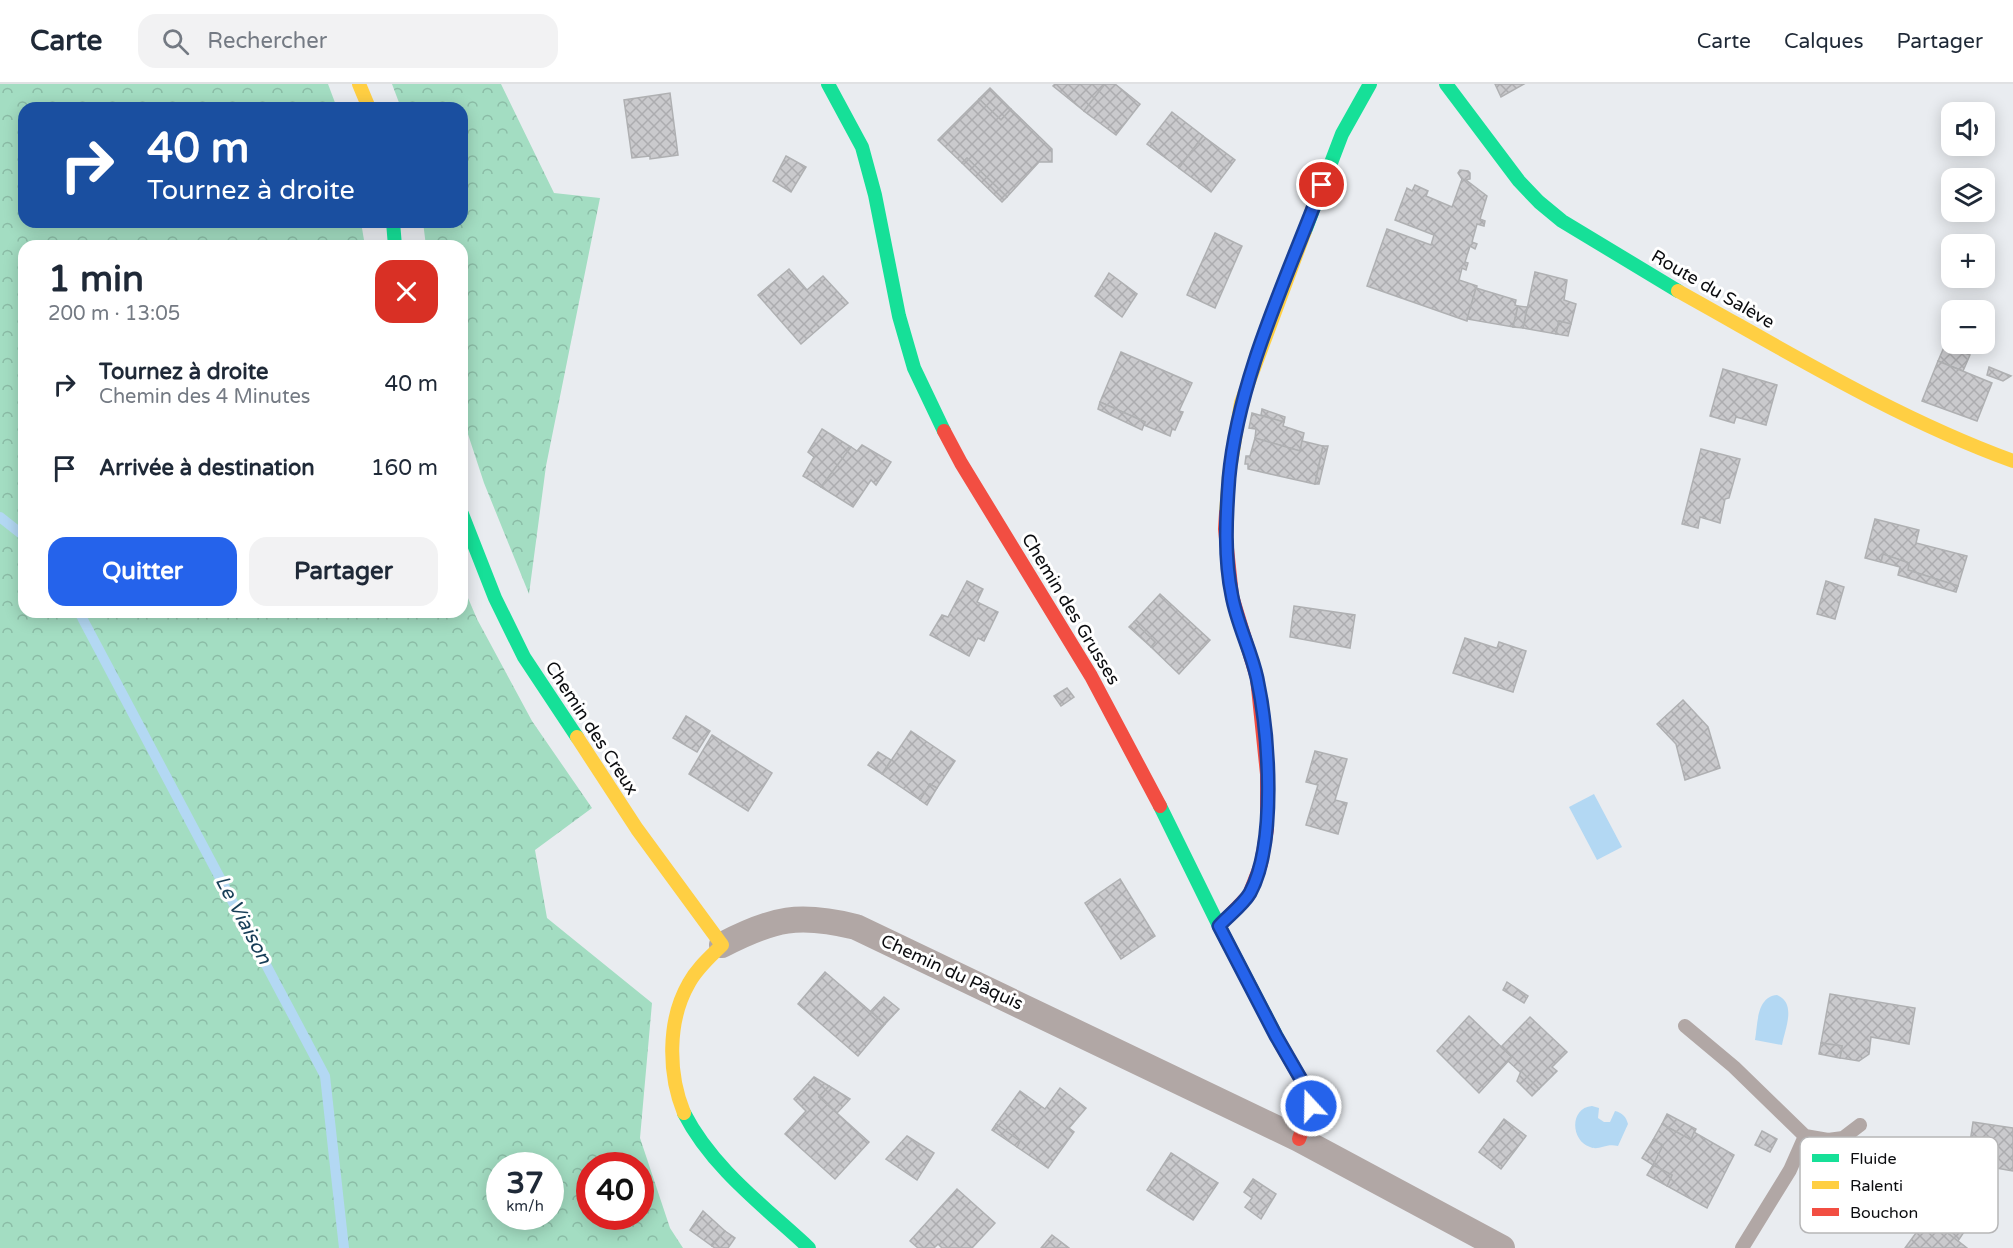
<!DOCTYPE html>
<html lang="fr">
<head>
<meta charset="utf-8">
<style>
  :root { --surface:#fff; --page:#f2f2f3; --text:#1f2937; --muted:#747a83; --line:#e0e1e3; --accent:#2563eb }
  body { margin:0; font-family:"Varela Round",sans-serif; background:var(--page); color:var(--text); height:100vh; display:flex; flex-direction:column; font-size:22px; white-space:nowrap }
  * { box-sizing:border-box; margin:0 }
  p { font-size:20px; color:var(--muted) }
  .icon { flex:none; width:33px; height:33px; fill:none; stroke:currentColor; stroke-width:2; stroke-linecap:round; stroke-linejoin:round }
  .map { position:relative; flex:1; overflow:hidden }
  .sheet { position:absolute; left:18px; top:156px; width:450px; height:378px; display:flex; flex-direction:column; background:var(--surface); border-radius:18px; box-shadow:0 3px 15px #0003 }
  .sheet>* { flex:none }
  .hud { position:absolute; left:18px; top:18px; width:450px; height:126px; border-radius:18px; box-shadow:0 3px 15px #0003; background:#1a4fa0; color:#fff; overflow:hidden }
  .tools { position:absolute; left:1941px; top:18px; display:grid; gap:12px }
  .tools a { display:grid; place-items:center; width:54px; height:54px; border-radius:12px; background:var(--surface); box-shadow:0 3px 15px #0003; font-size:30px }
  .speed { position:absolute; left:486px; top:1068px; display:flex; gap:12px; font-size:30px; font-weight:700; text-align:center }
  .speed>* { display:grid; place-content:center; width:78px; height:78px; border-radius:50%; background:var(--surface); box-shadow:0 3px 15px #0003; line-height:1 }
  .speed small { font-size:15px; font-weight:400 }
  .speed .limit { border:9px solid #d22; background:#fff; color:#111 }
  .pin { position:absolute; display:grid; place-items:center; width:51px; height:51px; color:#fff; margin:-26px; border:3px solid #fff; border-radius:50%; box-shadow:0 2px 6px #0007 }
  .me { position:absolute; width:66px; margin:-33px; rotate:339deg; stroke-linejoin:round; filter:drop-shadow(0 0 4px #0008) }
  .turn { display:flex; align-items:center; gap:21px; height:126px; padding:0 30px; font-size:27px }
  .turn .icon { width:78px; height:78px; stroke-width:2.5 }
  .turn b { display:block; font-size:42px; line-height:51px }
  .round { display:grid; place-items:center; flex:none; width:63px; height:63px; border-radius:18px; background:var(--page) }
  .summary { display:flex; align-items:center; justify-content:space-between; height:102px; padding:0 30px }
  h1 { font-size:36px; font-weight:700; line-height:45px }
  .action { display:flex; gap:12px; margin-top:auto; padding:12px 30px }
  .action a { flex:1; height:69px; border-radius:18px; background:var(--accent); color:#fff; font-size:24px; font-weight:700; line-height:69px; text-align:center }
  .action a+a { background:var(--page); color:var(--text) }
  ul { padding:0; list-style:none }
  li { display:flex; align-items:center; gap:18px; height:84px; padding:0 30px }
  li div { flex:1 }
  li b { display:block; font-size:22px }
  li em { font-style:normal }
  header { display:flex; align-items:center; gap:36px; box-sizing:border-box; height:84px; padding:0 30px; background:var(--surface); border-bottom:2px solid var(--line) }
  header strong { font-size:28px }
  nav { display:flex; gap:33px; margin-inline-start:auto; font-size:21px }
  .search { width:420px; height:54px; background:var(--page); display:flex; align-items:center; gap:15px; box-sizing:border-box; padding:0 21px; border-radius:18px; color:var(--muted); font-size:22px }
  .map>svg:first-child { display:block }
</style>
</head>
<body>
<header>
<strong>Carte</strong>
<div class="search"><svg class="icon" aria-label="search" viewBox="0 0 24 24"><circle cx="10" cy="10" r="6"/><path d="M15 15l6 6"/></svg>Rechercher</div>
<nav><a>Carte</a><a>Calques</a><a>Partager</a></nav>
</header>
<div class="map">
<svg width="2013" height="1164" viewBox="0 0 2013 1164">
  <defs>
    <pattern id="forest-crowns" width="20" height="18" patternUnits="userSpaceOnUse" patternTransform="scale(1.5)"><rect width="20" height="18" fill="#a3ddc2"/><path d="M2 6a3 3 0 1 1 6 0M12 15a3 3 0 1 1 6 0" fill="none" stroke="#8bbca6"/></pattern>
    <pattern id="building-cross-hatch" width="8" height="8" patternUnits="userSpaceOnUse" patternTransform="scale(1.5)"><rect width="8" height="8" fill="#cacacd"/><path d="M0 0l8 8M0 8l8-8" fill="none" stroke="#acacaf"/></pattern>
  </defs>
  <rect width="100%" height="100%" fill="#e9ecf0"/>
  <g fill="url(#forest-crowns)" fill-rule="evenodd">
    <path d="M0 0H328L337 24H24V138H361L365 162H24V528H462V500L477 535 532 637 592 724 535 766 547 834 652 919 640 1054 670 1144 683 1164H0ZM500 1082H550V1132H500ZM590 1082H640V1132H590Z"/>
    <polygon points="392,0 501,0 554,109 600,114 546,382 529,510 484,399 462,332 462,162 426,162 423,138 462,138 462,24 401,24"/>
  </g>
  <g fill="#b3d8f3">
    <polygon points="1594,710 1622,763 1597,776 1569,723"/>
    <path d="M1777 911C1797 919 1785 945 1782 961L1755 956C1758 940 1756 913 1777 911Z"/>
    <path d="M1592 1022 1599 1024 1598 1034 1604 1038H1610L1615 1027C1623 1029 1626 1033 1628 1040L1618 1062C1605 1059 1599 1067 1590 1063 1571 1057 1569 1024 1592 1022Z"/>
  </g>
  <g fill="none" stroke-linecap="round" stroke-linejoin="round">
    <g stroke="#b3d8f3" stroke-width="10">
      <polyline points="0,433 24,452"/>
      <polyline points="79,528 325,992 344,1164"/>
    </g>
  </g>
  <g fill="url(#building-cross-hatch)" stroke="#afb0b2" stroke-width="1.5">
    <polygon points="1055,0 1105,0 1084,27 1053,2"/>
    <polygon points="1105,0 1115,0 1140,20 1116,51 1084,27"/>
    <polygon points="1495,0 1524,0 1501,13"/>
    <polygon points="990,4 1011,25 1001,36 979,15"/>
    <polygon points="670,9 678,71 650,75 650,72 632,74 624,16"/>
    <polygon points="979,15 1001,36 1011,25 1052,65 1052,78 1039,78 1007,113 967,74 962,79 938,56"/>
    <polygon points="1172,28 1203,52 1179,84 1147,60"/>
    <polygon points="1203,52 1235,76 1211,108 1179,84"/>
    <polygon points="786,72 806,83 791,108 773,97"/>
    <polygon points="967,74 1007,113 1002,118 962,79"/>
    <polygon points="1460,86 1468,87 1470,89 1470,95 1466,96 1487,112 1480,135 1485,137 1484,142 1477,140 1472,158 1477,160 1475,165 1470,162 1465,178 1468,179 1466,186 1462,184 1459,196 1477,202 1467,237 1367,202 1387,145 1431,161 1434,151 1395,136 1407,104 1412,107 1415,101 1428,107 1426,112 1452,123 1462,95 1458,89"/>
    <polygon points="1215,149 1242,162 1215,224 1187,211"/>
    <polygon points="789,185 807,206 823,192 848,219 801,260 758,211"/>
    <polygon points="1535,188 1567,196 1564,216 1576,220 1571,240 1559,237 1556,250 1523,244"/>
    <polygon points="1109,189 1137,210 1122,233 1095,212"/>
    <polygon points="1476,204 1516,216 1515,221 1518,222 1513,243 1467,235"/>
    <polygon points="1518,222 1527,223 1523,244 1513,243"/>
    <polygon points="1559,237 1571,240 1568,252 1556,250"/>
    <polygon points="1945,261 1970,271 1963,287 1938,277"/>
    <polygon points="1121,268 1192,299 1179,327 1183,328 1175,346 1172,345 1170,352 1144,341 1145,338 1100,318"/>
    <polygon points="1938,277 1992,299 1977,337 1922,317"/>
    <polygon points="1989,283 2011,292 2003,297 1987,291"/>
    <polygon points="1723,285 1777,301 1766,341 1736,333 1734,339 1710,332"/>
    <polygon points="1100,318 1145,338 1142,346 1098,325"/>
    <polygon points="1262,325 1285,333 1284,338 1261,331"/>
    <polygon points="1252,329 1284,338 1283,342 1304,349 1300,367 1255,354 1256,345 1249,344"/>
    <polygon points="822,345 851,363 821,403 803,392 814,373 808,368"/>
    <polygon points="1255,354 1300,367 1302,357 1323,362 1315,400 1248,385 1248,380 1245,380 1246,372 1250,372"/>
    <polygon points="862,361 891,378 876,401 871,396 853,423 821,403 851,363 857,367"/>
    <polygon points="1323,362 1328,362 1319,400 1315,400"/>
    <polygon points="1701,365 1740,375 1729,414 1725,415 1720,439 1700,433 1698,444 1682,440"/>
    <polygon points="1875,435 1919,446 1916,459 1967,472 1958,502 1908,486 1909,479 1883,470 1881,478 1865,474"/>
    <polygon points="1883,470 1909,479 1908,486 1958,502 1956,508 1898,491 1900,483 1881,478"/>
    <polygon points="967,497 983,505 977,518 998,528 984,557 978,554 969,572 930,551 942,531 948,533"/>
    <polygon points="1826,497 1844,503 1835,535 1817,530"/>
    <polygon points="1160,510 1210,556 1179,590 1151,563 1155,558 1134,538"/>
    <polygon points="1294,522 1355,531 1350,564 1290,553"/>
    <polygon points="1134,538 1155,558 1151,563 1129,543"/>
    <polygon points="1465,554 1496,564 1497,564 1499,558 1526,567 1513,608 1453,589"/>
    <polygon points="1067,604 1074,613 1061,622 1054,612"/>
    <polygon points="1683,616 1708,643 1720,684 1685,696 1676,660 1657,640"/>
    <polygon points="686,632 710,647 697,668 673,654"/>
    <polygon points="911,647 955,677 937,704 930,700 920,716 882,690"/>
    <polygon points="712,651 772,689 748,727 689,690"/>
    <polygon points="1315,667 1347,675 1335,716 1347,719 1338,750 1306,741 1318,701 1306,698"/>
    <polygon points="878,668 891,676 882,690 868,681"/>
    <polygon points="930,700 937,704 927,721 920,716"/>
    <polygon points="1120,795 1155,852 1121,875 1085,819"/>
    <polygon points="825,888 885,940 858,972 798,920"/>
    <polygon points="1507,898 1528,912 1524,919 1503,906"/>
    <polygon points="1830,910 1915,924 1909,960 1871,953 1869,970 1859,977 1840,974 1842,962 1821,959"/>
    <polygon points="884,913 899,925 885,940 871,927"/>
    <polygon points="1469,932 1512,973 1479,1009 1437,967"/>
    <polygon points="1530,933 1567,968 1552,983 1557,987 1539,1005 1508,977 1512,973 1501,963"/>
    <polygon points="1821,959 1842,962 1840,974 1819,970"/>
    <polygon points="1521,987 1539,1005 1532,1012 1517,997"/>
    <polygon points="814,993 829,1002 819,1013 869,1058 835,1095 785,1050 806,1027 794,1015"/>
    <polygon points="829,1002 850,1015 837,1029 819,1013"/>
    <polygon points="1060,1004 1086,1024 1069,1044 1074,1048 1048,1084 1017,1063 1020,1057 996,1040 1020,1007 1045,1025"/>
    <polygon points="1667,1030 1696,1045 1691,1056 1662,1040"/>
    <polygon points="1504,1035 1526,1052 1501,1085 1479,1068"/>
    <polygon points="1973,1038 2013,1044 2013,1087 1967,1079"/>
    <polygon points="996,1040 1020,1057 1017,1063 992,1046"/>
    <polygon points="1662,1040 1691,1056 1694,1048 1734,1071 1707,1124 1667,1102 1672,1091 1653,1081 1663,1061 1653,1056"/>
    <polygon points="1762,1047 1777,1055 1770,1068 1755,1061"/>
    <polygon points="907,1052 934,1069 917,1096 886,1075"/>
    <polygon points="1653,1056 1663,1061 1653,1081 1642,1074"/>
    <polygon points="1171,1069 1218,1099 1193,1136 1147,1106"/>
    <polygon points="1653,1081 1672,1091 1667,1102 1647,1091"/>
    <polygon points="1253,1095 1276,1110 1261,1135 1245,1123 1252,1114 1244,1108"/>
    <polygon points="957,1105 995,1139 972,1164 942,1164 938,1160 934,1164 918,1164 910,1157"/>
    <polygon points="703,1127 725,1147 712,1162 690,1146"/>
    <polygon points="1927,1134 1944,1146 1967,1164 1905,1164"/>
    <polygon points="1950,1137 1964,1148 1958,1157 1944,1146"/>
    <polygon points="725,1147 735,1154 728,1164 715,1164 712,1162"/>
    <polygon points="1052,1151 1069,1164 1041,1164"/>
  </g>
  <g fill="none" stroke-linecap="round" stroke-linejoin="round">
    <g stroke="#b1a7a5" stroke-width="14">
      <polyline points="1685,942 1734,983 1805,1052 1828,1056 1843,1054 1860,1041"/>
      <polyline points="1742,1164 1790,1086 1805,1052"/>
    </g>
    <path stroke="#b1a7a5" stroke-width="26" d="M722 861C774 834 799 829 856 843L1299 1055 1502 1164"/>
    <g stroke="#16e098" stroke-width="14">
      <polyline points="828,0 862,63 875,111 899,232 914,284 944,347"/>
      <polyline points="1446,0 1519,97 1539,118 1562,137 1678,207"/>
      <polyline points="393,138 395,162"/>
      <polyline points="1305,147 1342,50 1370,0"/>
      <polyline points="462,430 495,514 524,573 577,653"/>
      <polyline points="1160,722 1219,842 1280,959"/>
      <path d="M684 1029C712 1084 765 1123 809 1164"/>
    </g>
    <g stroke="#ffcf43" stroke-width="14">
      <polyline points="359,0 369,24"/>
      <path d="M1678 207C1788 268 1895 334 2013 377"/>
      <polyline points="1226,429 1229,391 1241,319 1305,147"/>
      <path d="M577 653 637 745 722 861C710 873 697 884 689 899 667 937 668 990 684 1029"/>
    </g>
    <g stroke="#f24e42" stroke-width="14">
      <polyline points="944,347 961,379 1091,592 1160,722"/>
      <polyline points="1219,842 1249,811 1261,780 1267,745 1267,690 1257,594 1232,512 1225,445 1226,429"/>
      <polyline points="1280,959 1306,1004 1311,1022 1299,1055"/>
    </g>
  </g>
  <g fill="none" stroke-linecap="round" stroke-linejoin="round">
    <defs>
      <path id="route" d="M1311 1022 1306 1004 1276 952 1219 842C1228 832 1243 821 1250 809 1277 759 1269 650 1257 594 1251 566 1237 540 1232 512 1224 474 1226 433 1229 394 1238 294 1287 194 1322 101"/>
    </defs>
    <use href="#route" stroke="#184099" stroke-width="15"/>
    <use href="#route" stroke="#2563eb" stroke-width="10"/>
  </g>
  <g text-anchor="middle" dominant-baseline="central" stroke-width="6" stroke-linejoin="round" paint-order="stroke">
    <g font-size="18" fill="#0b0c0f" stroke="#fff">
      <text transform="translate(1713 205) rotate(30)">Route du Salève</text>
      <text transform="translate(1071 525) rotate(59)">Chemin des Grusses</text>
      <text transform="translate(592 644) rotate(57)">Chemin des Creux</text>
      <text transform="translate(952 888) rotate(25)">Chemin du Pâquis</text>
    </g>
    <g font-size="20" font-style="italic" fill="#173e57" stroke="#fff">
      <text transform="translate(243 836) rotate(62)">Le Viaison</text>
    </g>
  </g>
  <rect x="1800" y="1053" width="198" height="96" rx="9" fill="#fff" stroke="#b6b6b7" stroke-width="1.5"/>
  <rect x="1812" y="1070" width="27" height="8" fill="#16e098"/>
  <rect x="1812" y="1097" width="27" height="8" fill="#ffcf43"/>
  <rect x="1812" y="1124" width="27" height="8" fill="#f24e42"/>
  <g font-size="16" fill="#0b0c0f">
    <text x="1850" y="1080">Fluide</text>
    <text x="1850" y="1107">Ralenti</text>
    <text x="1850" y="1134">Bouchon</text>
  </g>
</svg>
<div class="tools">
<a><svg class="icon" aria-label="sound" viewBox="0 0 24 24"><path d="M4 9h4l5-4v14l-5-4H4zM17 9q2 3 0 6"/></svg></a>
<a><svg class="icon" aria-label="layers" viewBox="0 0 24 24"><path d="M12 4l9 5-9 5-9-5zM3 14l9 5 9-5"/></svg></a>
<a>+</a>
<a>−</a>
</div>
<div class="speed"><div>37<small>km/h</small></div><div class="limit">40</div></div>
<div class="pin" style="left:1322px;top:101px;background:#d93025"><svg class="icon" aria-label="arrive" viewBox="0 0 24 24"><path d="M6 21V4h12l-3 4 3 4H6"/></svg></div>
<svg class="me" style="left:1311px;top:1022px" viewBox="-20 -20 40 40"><circle r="17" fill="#2563eb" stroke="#fff" stroke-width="3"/><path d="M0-11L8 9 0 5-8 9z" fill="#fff"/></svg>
<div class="hud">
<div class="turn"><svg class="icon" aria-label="right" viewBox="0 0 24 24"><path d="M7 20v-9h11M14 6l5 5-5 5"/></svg><div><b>40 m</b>Tournez à droite</div></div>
</div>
<section class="sheet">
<div class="summary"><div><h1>1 min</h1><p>200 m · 13:05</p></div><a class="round" style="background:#d93025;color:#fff"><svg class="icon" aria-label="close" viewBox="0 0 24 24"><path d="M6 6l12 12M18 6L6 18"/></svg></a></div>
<ul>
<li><svg class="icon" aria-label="right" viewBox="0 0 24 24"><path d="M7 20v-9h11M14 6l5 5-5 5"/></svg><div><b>Tournez à droite</b><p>Chemin des 4 Minutes</p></div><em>40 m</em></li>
<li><svg class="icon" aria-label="arrive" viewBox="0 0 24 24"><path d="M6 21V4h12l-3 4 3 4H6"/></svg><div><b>Arrivée à destination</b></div><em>160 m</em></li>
</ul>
<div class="action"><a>Quitter</a><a>Partager</a></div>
</section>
</div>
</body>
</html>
